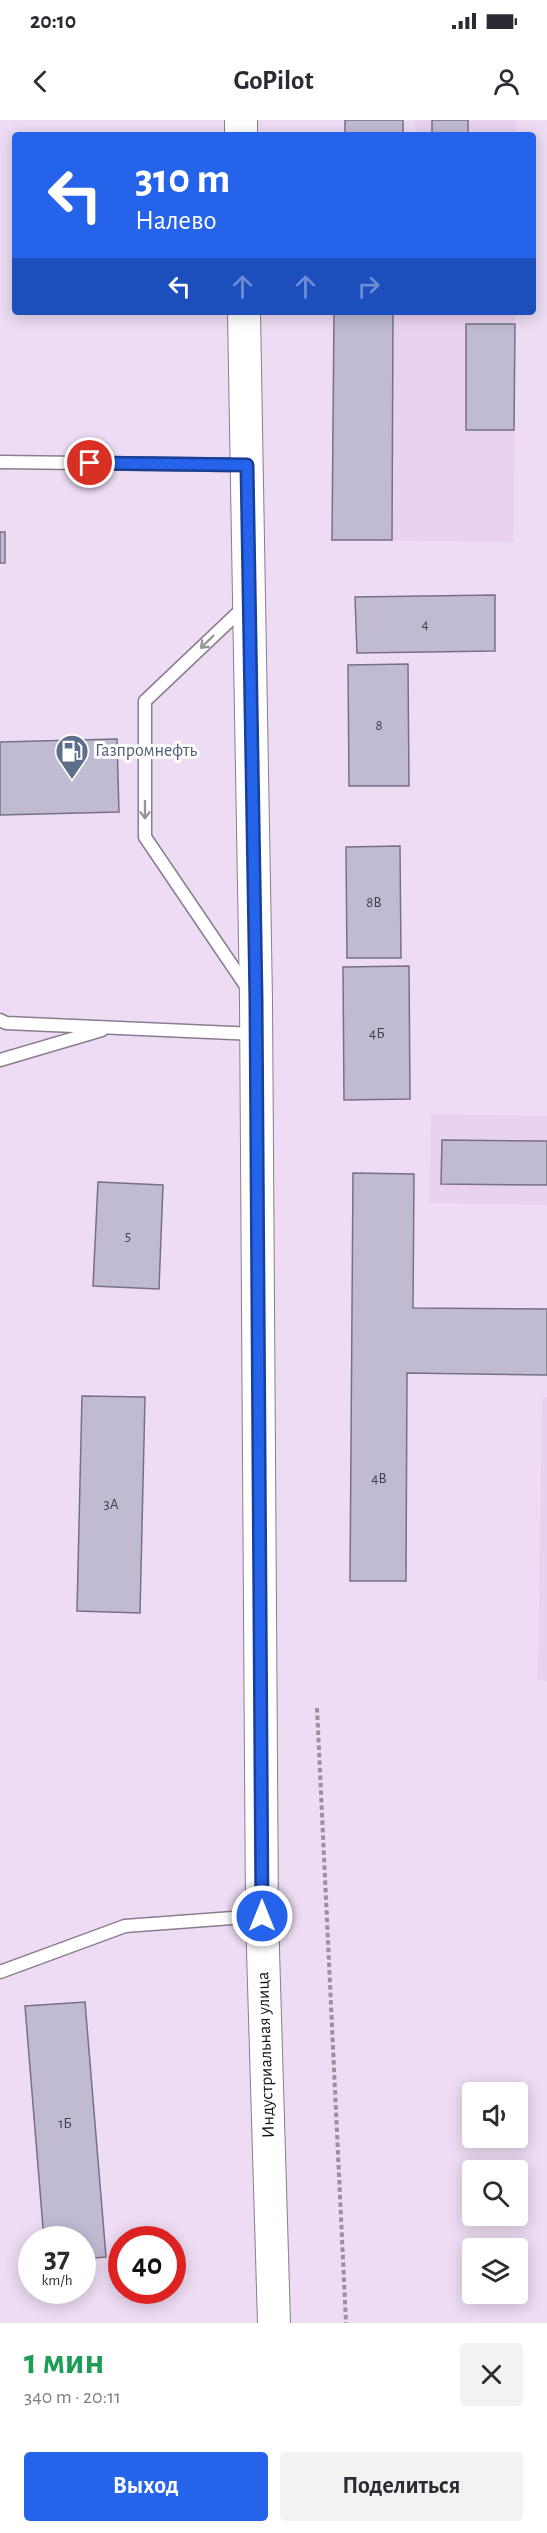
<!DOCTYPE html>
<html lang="ru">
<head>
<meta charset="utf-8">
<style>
  :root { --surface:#fff; --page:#f2f2f3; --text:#2b2b33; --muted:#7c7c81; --accent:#2563eb }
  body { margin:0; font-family:"Alegreya Sans",sans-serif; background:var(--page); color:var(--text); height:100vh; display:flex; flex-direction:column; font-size:22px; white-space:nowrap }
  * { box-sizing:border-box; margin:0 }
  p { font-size:20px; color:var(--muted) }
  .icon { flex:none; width:33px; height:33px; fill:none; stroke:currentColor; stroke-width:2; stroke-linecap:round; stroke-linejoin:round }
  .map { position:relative; height:2203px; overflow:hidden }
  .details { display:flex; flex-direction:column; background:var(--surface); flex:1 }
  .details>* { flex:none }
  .hud { position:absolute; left:12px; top:12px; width:524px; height:183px; border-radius:6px; box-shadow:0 3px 15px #0003; background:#2563eb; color:#fff; overflow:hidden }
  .tools { position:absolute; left:462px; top:1962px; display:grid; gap:12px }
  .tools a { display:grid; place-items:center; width:66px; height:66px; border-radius:6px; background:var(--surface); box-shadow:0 3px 15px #0003; font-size:30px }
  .speed { position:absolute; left:18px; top:2106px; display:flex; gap:12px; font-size:30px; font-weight:700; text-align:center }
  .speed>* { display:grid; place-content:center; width:78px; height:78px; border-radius:50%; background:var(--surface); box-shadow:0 3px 15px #0003; line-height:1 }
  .speed small { font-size:15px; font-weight:400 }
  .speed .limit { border:9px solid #d22; background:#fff; color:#111 }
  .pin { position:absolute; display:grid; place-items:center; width:51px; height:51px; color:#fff; margin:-26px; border:3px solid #fff; border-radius:50%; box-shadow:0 2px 6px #0007 }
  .me { position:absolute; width:66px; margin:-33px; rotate:0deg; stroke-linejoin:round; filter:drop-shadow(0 0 4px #0008) }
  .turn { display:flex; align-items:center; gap:21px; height:126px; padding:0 24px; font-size:27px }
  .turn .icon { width:78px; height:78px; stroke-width:2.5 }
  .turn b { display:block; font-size:42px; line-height:51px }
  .lanes { display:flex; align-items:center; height:57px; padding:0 24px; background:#0003; justify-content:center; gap:30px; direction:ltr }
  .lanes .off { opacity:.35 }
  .round { display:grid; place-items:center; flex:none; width:63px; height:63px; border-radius:6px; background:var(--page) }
  .overview { display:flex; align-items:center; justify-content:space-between; height:102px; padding:0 24px }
  h1 { font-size:36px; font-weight:700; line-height:45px; color:#1e9e55 }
  .primary-button { display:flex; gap:12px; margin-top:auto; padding:12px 24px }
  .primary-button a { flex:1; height:69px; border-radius:6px; background:var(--accent); color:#fff; font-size:24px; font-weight:700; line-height:69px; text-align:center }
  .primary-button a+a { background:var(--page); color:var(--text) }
  .status { display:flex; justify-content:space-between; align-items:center; height:42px; padding:0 30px; background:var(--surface); direction:ltr }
  .status svg { height:16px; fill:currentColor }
  header { display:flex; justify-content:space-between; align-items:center; height:78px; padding:0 24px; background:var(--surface); font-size:27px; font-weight:700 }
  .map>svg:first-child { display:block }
</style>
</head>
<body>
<div class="status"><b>20:10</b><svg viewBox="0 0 49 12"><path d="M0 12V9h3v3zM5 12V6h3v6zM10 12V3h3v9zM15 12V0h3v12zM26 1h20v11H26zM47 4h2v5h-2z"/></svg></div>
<header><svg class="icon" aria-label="back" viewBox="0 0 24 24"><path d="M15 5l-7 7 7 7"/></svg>GoPilot<svg class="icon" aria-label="person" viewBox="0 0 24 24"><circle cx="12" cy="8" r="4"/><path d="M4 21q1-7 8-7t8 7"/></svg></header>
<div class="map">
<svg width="547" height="2203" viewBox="0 0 547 2203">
  <rect width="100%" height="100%" fill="#eddcf3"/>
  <g fill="#e8d2f0">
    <rect x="415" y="0" width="101" height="15"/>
    <polygon points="334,192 515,192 514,422 332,420"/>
    <polygon points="431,994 547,996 547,1085 429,1083"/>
    <polygon points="542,1277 547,1277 547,1561 538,1561"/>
  </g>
  <g fill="#c0bad3" stroke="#777188" stroke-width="1.5">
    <rect x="345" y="0" width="58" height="15"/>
    <rect x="432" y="0" width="36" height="15"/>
    <polygon points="334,192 393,192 392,420 332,420"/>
    <polygon points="466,204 515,204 514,310 466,310"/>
    <rect x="0" y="412" width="5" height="31"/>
    <polygon points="495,475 495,531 357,533 355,477"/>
    <polygon points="408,544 409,666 349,666 348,545"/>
    <polygon points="117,619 119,692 0,695 0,622"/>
    <polygon points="400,726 401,838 347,838 346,727"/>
    <polygon points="409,846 410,979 344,980 343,847"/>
    <polygon points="442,1020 547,1021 547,1065 441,1064"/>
    <polygon points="353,1053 414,1054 413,1188 547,1189 547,1255 407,1253 406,1461 350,1461"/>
    <polygon points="98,1062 163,1065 159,1169 93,1166"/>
    <polygon points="82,1276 145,1277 140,1493 77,1491"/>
    <polygon points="85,1882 106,2137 82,2139 82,2120 44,2120 25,1886"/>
  </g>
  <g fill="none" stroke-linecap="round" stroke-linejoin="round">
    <defs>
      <g id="service">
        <polyline points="0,342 245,345"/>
        <polyline points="244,487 145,581 145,717 248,869"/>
        <polyline points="0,900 6,903 255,914"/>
        <polyline points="0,940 102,910"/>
        <polyline points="0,1852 125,1806 260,1796"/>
      </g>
      <g id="tertiary">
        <polyline points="241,0 241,15"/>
        <polyline points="244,192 256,880 262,1796 274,2203"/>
      </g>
    </defs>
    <use href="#service" stroke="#8b7c90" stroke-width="15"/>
    <use href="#tertiary" stroke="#8b7c90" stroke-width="34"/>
    <polyline stroke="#9c8fa0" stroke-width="4" stroke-dasharray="4.5 3" stroke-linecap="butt" points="317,1588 346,2203"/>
    <use href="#service" stroke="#fff" stroke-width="12"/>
    <use href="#tertiary" stroke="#fff" stroke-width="32"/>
  </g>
  <defs><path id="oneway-shaft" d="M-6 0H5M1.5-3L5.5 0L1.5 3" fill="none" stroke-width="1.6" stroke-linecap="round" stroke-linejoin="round" transform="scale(1.5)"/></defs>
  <g stroke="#989599">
    <use href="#oneway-shaft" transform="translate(207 522) rotate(136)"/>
    <use href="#oneway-shaft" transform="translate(145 690) rotate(90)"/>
  </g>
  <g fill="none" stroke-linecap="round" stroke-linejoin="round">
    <defs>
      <polyline id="route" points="90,343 247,345 256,880 262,1796"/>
    </defs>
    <use href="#route" stroke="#184099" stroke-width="15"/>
    <use href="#route" stroke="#2563eb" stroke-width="10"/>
  </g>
  <defs>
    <symbol id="fuel-pin" viewBox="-11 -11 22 30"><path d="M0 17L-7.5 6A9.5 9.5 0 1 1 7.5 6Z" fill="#5c6f8a" stroke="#fff"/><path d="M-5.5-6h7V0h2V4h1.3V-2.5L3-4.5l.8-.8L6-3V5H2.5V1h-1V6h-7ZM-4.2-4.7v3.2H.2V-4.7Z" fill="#fff"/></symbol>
  </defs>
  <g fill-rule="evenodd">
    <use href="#fuel-pin" x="53" y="612" width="38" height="52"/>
  </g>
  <g text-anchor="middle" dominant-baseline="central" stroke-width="6" stroke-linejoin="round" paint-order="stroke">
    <g font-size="15" fill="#443e4a">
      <text x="425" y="504">4</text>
      <text x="379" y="605">8</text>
      <text x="374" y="782">8В</text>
      <text x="377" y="913">4Б</text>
      <text x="128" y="1116">5</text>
      <text x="379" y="1358">4В</text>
      <text x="111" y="1384">3А</text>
      <text x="65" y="2003">1Б</text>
    </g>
    <g font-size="18" fill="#4e5e75" stroke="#fff" text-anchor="start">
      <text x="95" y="631">Газпромнефть</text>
    </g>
    <g font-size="18" fill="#1a141c" stroke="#fff">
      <text transform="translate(266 1935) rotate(-92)">Индустриальная улица</text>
    </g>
  </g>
</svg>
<div class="tools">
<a><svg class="icon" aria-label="sound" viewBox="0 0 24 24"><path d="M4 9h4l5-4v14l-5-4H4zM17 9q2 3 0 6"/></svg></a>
<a><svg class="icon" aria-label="search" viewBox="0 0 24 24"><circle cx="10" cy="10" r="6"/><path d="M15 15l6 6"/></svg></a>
<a><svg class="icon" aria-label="layers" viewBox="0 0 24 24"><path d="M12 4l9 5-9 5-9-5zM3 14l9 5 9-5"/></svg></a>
</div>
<div class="speed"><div>37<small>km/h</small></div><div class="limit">40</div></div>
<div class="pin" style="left:90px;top:343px;background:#d93025"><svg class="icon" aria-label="arrive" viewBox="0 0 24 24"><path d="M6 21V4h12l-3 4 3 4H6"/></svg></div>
<svg class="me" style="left:262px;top:1796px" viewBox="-20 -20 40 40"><circle r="17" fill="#2563eb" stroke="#fff" stroke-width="3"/><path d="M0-11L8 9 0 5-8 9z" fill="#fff"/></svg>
<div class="hud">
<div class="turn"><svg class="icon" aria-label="left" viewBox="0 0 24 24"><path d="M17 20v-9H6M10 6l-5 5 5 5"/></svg><div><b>310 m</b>Налево</div></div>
<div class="lanes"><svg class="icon" aria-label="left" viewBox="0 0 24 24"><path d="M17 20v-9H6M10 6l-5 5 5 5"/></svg><svg class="icon off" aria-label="ahead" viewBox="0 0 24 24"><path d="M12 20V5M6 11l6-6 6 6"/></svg><svg class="icon off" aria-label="ahead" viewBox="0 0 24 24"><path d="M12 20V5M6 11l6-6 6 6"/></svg><svg class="icon off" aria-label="right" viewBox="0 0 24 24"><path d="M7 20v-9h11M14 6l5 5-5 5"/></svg></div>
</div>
</div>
<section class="details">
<div class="overview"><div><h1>1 мин</h1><p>340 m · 20:11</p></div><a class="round"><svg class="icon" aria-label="close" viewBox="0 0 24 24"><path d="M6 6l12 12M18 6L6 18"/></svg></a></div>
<div class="primary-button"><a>Выход</a><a>Поделиться</a></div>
</section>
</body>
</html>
